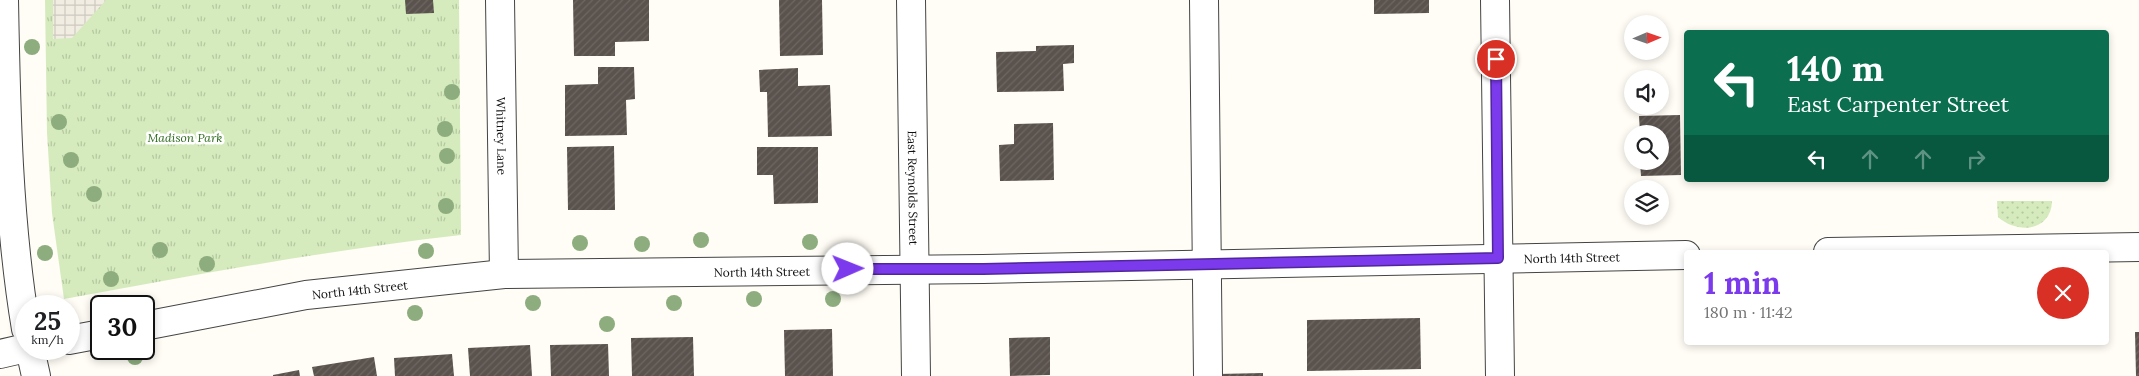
<!DOCTYPE html>
<html lang="en">
<head>
<meta charset="utf-8">
<style>
  :root { --surface:#fff; --page:#f6f6f6; --text:#202124; --muted:#757577; --accent:#7c3aed }
  body { margin:0; font-family:Lora,serif; background:var(--page); color:var(--text); height:100vh; display:flex; flex-direction:column; font-size:19px; white-space:nowrap }
  * { box-sizing:border-box; margin:0 }
  p { font-size:16px; color:var(--muted) }
  .icon { flex:none; width:28px; height:28px; fill:none; stroke:currentColor; stroke-width:2; stroke-linecap:round; stroke-linejoin:round }
  .map { position:relative; flex:1; overflow:hidden }
  .sheet { position:absolute; left:1684px; top:250px; width:425px; height:95px; display:flex; flex-direction:column; background:var(--surface); border-radius:5px; box-shadow:0 2px 8px #0003 }
  .sheet>* { flex:none }
  .guide { position:absolute; left:1684px; top:30px; width:425px; height:152px; border-radius:5px; box-shadow:0 2px 8px #0003; background:#0b6e4f; color:#fff; overflow:hidden }
  .needle { width:32px; rotate:88deg }
  .fabs { position:absolute; left:1624px; top:15px; display:grid; gap:10px }
  .fabs a { display:grid; place-items:center; width:45px; height:45px; border-radius:50%; background:var(--surface); box-shadow:0 2px 8px #0003; font-size:25px }
  .speed { position:absolute; left:15px; top:295px; display:flex; gap:10px; font-size:25px; font-weight:700; text-align:center }
  .speed>* { display:grid; place-content:center; width:65px; height:65px; border-radius:50%; background:var(--surface); box-shadow:0 2px 8px #0003; line-height:1 }
  .speed small { font-size:12px; font-weight:400 }
  .speed .limit { border:2px solid #111; border-radius:8px; background:#fff; color:#111 }
  .pin { position:absolute; display:grid; place-items:center; width:42px; height:42px; color:#fff; margin:-21px; border:2px solid #fff; border-radius:50%; box-shadow:0 1px 5px #0007 }
  .me { position:absolute; width:55px; margin:-28px; rotate:89deg; stroke-linejoin:round; filter:drop-shadow(0 0 4px #0008) }
  .turn { display:flex; align-items:center; gap:18px; height:105px; padding:0 20px; font-size:22px }
  .turn .icon { width:65px; height:65px; stroke-width:2.5 }
  .turn b { display:block; font-size:35px; line-height:42px }
  .lanes { display:flex; align-items:center; height:48px; padding:0 20px; background:#0003; justify-content:center; gap:25px; direction:ltr }
  .lanes .off { opacity:.35 }
  .round { display:grid; place-items:center; flex:none; width:52px; height:52px; border-radius:26px; background:var(--page) }
  .headline { display:flex; align-items:center; justify-content:space-between; height:85px; padding:0 20px }
  h1 { font-size:30px; font-weight:800; line-height:38px; color:var(--accent) }
  .map>svg:first-child { display:block }
</style>
</head>
<body>
<div class="map">
<svg width="2139" height="376" viewBox="0 0 2139 376">
  <defs>
    <pattern id="grass-dots" width="8" height="8" patternUnits="userSpaceOnUse" patternTransform="scale(1.25)"><rect width="8" height="8" fill="#d5ebbd"/><path d="M2 2h.1M6 6h.1" fill="none" stroke="#b6c8a1" stroke-width="1.8" stroke-linecap="round"/></pattern>
    <pattern id="park-tufts" width="24" height="20" patternUnits="userSpaceOnUse" patternTransform="scale(1.25)"><rect width="24" height="20" fill="#d5ebbd"/><path d="M3 7l-1-3M5 7V3M7 7l1-3M15 17l-1-3M17 17v-4M19 17l1-3" fill="none" stroke="#b6c8a1"/></pattern>
    <pattern id="plaza-grid" width="8" height="8" patternUnits="userSpaceOnUse" patternTransform="scale(1.25)"><rect width="8" height="8" fill="#f1ede2"/><path d="M0 4h8M4 0v8" fill="none" stroke="#cecac1"/></pattern>
    <pattern id="building-hatch" width="6" height="6" patternUnits="userSpaceOnUse" patternTransform="scale(1.25)"><rect width="6" height="6" fill="#5a524d"/><path d="M-1 1l2-2M0 6l6-6M5 7l2-2" fill="none" stroke="#6d6662"/></pattern>
  </defs>
  <rect width="100%" height="100%" fill="#fffdf5"/>
  <path fill="url(#grass-dots)" d="M1997 201H2052C2051 232 2017 234 1998 217Z"/>
  <path fill="url(#park-tufts)" d="M45 0H459L461 235C327 250 196 275 64 299L52 213 47 133Z"/>
  <polygon fill="url(#plaza-grid)" points="53,0 106,0 72,38 53,39"/>
  <g fill="url(#building-hatch)">
    <polygon points="405,0 433,0 434,13 406,14"/>
    <polygon points="573,0 649,0 649,41 615,42 615,56 574,56"/>
    <polygon points="779,0 822,0 823,55 780,56"/>
    <polygon points="1374,0 1429,0 1429,13 1374,14"/>
    <polygon points="1074,45 1074,63 1063,64 1064,91 997,92 996,52 1036,51 1036,46"/>
    <polygon points="598,67 634,67 635,99 626,100 627,135 565,136 565,85 598,84"/>
    <polygon points="798,68 798,86 830,85 832,136 768,137 767,92 760,92 759,70"/>
    <polygon points="1680,115 1681,175 1641,176 1640,161 1660,161 1660,134 1640,134 1639,116"/>
    <polygon points="1053,123 1054,180 1000,181 999,145 1014,144 1014,124"/>
    <polygon points="614,146 615,210 568,210 567,147"/>
    <polygon points="757,147 818,147 818,203 774,204 773,175 757,175"/>
    <polygon points="1420,318 1421,369 1307,371 1307,320"/>
    <polygon points="832,329 833,376 785,376 784,330"/>
    <polygon points="2135,332 2139,332 2139,376 2136,376"/>
    <polygon points="693,337 694,376 632,376 631,338"/>
    <polygon points="1050,337 1050,375 1010,376 1009,338"/>
    <polygon points="608,344 609,376 551,376 550,345"/>
    <polygon points="530,345 532,376 470,376 468,348"/>
    <polygon points="452,354 454,376 395,376 394,358"/>
    <polygon points="374,357 377,376 314,376 312,367"/>
    <polygon points="299,370 300,376 273,376 273,375"/>
    <polygon points="1263,373 1263,376 1218,376 1218,374"/>
  </g>
  <g fill="none" stroke-linecap="round" stroke-linejoin="round">
    <defs>
      <g id="minor">
        <path d="M4 0C6 110 8 221 26 329"/>
        <path id="s1" d="M500 0 504 274"/>
        <path id="s2" d="M911 0 916 376"/>
        <polyline points="1204,0 1208,376"/>
        <polyline points="1495,0 1500,376"/>
        <polyline points="1828,252 2139,247"/>
        <path id="s3" d="M144 326 306 295 504 274 983 269 1686 255"/>
        <polyline points="69,340 101,334"/>
        <polyline points="30,349 36,376"/>
        <polyline points="0,354 26,348"/>
      </g>
    </defs>
    <use href="#minor" stroke="#444" stroke-width="30"/>
    <use href="#minor" stroke="#fff" stroke-width="28"/>
  </g>
  <g fill="#8dad7f">
    <circle cx="32" cy="47" r="8"/>
    <circle cx="452" cy="92" r="8"/>
    <circle cx="59" cy="122" r="8"/>
    <circle cx="445" cy="129" r="8"/>
    <circle cx="447" cy="156" r="8"/>
    <circle cx="71" cy="160" r="8"/>
    <circle cx="94" cy="194" r="8"/>
    <circle cx="446" cy="206" r="8"/>
    <circle cx="701" cy="240" r="8"/>
    <circle cx="810" cy="242" r="8"/>
    <circle cx="580" cy="243" r="8"/>
    <circle cx="642" cy="244" r="8"/>
    <circle cx="160" cy="250" r="8"/>
    <circle cx="426" cy="251" r="8"/>
    <circle cx="45" cy="253" r="8"/>
    <circle cx="207" cy="264" r="8"/>
    <circle cx="111" cy="279" r="8"/>
    <circle cx="754" cy="299" r="8"/>
    <circle cx="833" cy="299" r="8"/>
    <circle cx="533" cy="303" r="8"/>
    <circle cx="674" cy="303" r="8"/>
    <circle cx="415" cy="313" r="8"/>
    <circle cx="607" cy="324" r="8"/>
    <circle cx="135" cy="357" r="8"/>
  </g>
  <g fill="none" stroke-linecap="round" stroke-linejoin="round">
    <defs>
      <polyline id="route" points="848,269 983,269 1498,258 1496,59"/>
    </defs>
    <use href="#route" stroke="#51269a" stroke-width="12"/>
    <use href="#route" stroke="#7c3aed" stroke-width="9"/>
  </g>
  <g text-anchor="middle" dominant-baseline="central" stroke-width="5" stroke-linejoin="round" paint-order="stroke">
    <g font-size="12" font-style="italic" fill="#2f6b1f" stroke="#fff">
      <text x="185" y="137">Madison Park</text>
    </g>
    <g font-size="12" fill="#111" stroke="#fff">
      <text stroke="none"><textPath href="#s1" startOffset="136">Whitney Lane</textPath></text>
      <text stroke="none"><textPath href="#s2" startOffset="188">East Reynolds Street</textPath></text>
      <text stroke="none"><textPath href="#s3" startOffset="1432">North 14th Street</textPath></text>
      <text stroke="none"><textPath href="#s3" startOffset="622">North 14th Street</textPath></text>
      <text stroke="none"><textPath href="#s3" startOffset="219">North 14th Street</textPath></text>
    </g>
  </g>
</svg>
<div class="fabs">
<a><svg class="needle" viewBox="-14 -14 28 28"><path d="M0-13l5 13h-10z" fill="#e53935"/><path d="M0 13l5-13h-10z" fill="#757577"/></svg></a>
<a><svg class="icon" aria-label="sound" viewBox="0 0 24 24"><path d="M4 9h4l5-4v14l-5-4H4zM17 9q2 3 0 6"/></svg></a>
<a><svg class="icon" aria-label="search" viewBox="0 0 24 24"><circle cx="10" cy="10" r="6"/><path d="M15 15l6 6"/></svg></a>
<a><svg class="icon" aria-label="layers" viewBox="0 0 24 24"><path d="M12 4l9 5-9 5-9-5zM3 14l9 5 9-5"/></svg></a>
</div>
<div class="speed"><div>25<small>km/h</small></div><div class="limit">30</div></div>
<div class="pin" style="left:1496px;top:59px;background:#d93025"><svg class="icon" aria-label="arrive" viewBox="0 0 24 24"><path d="M6 21V4h12l-3 4 3 4H6"/></svg></div>
<svg class="me" style="left:848px;top:269px" viewBox="-20 -20 40 40"><circle r="19" fill="#fff"/><path d="M0-13L10 11 0 6-10 11z" fill="#7c3aed"/></svg>
<div class="guide">
<div class="turn"><svg class="icon" aria-label="left" viewBox="0 0 24 24"><path d="M17 20v-9H6M10 6l-5 5 5 5"/></svg><div><b>140 m</b>East Carpenter Street</div></div>
<div class="lanes"><svg class="icon" aria-label="left" viewBox="0 0 24 24"><path d="M17 20v-9H6M10 6l-5 5 5 5"/></svg><svg class="icon off" aria-label="ahead" viewBox="0 0 24 24"><path d="M12 20V5M6 11l6-6 6 6"/></svg><svg class="icon off" aria-label="ahead" viewBox="0 0 24 24"><path d="M12 20V5M6 11l6-6 6 6"/></svg><svg class="icon off" aria-label="right" viewBox="0 0 24 24"><path d="M7 20v-9h11M14 6l5 5-5 5"/></svg></div>
</div>
<section class="sheet">
<div class="headline"><div><h1>1 min</h1><p>180 m · 11:42</p></div><a class="round" style="background:#d93025;color:#fff"><svg class="icon" aria-label="close" viewBox="0 0 24 24"><path d="M6 6l12 12M18 6L6 18"/></svg></a></div>
</section>
</div>
</body>
</html>
